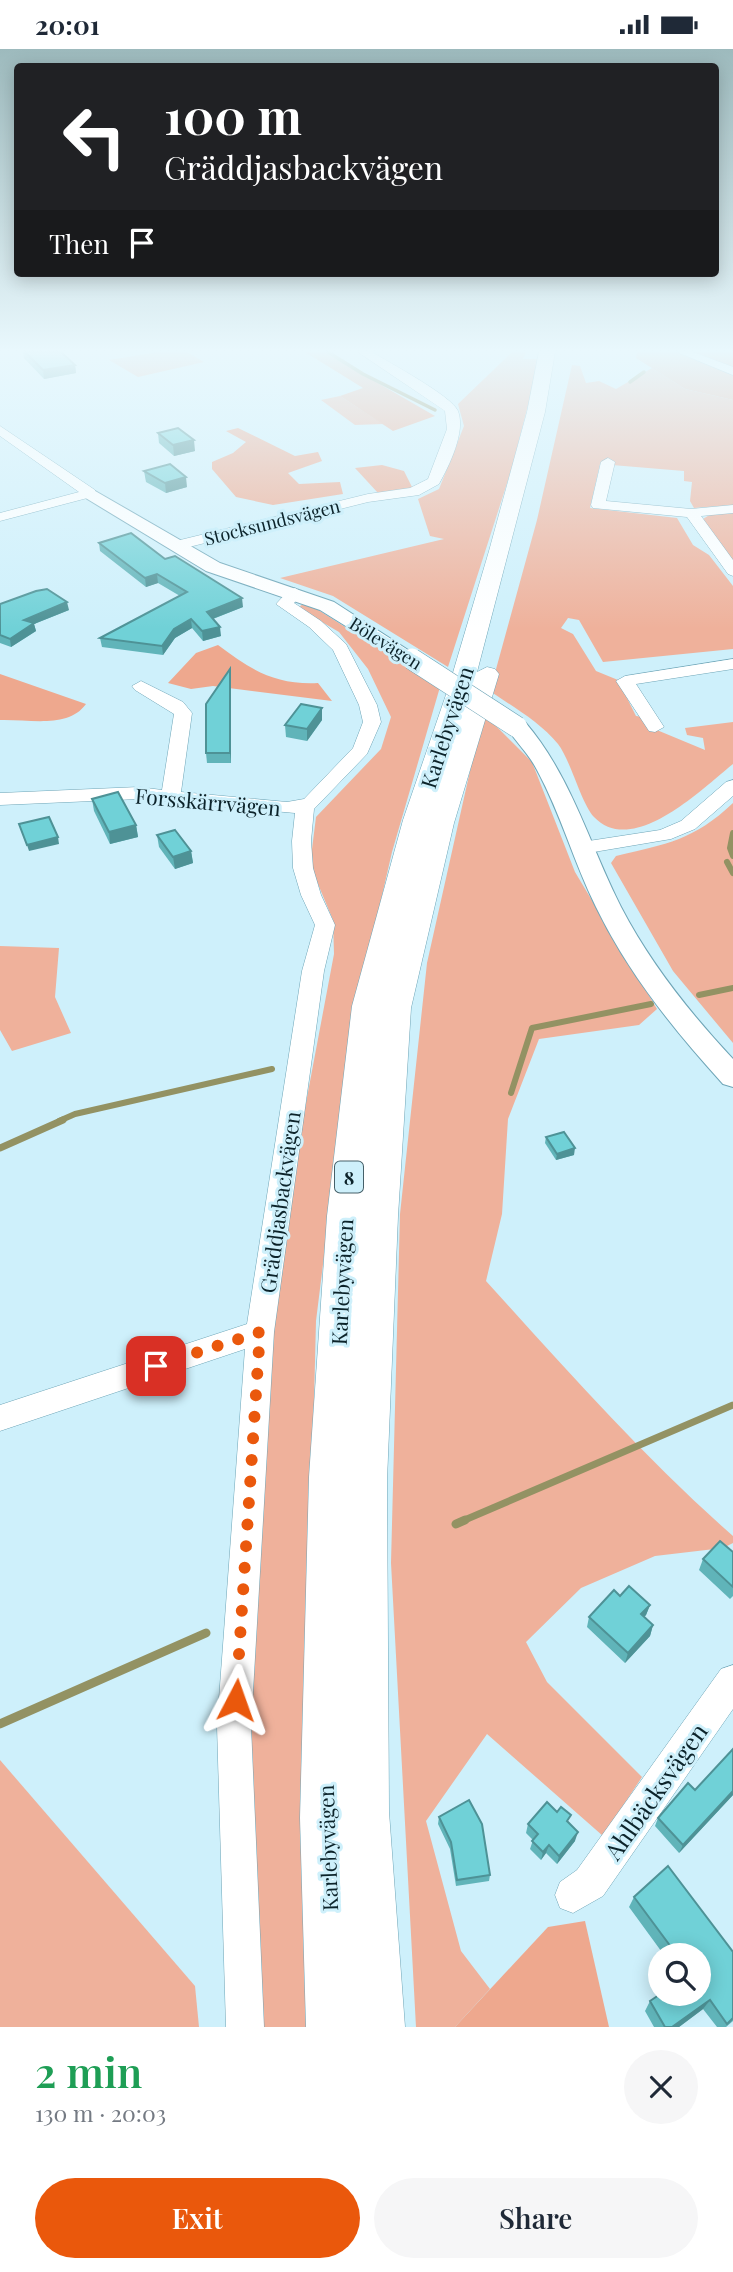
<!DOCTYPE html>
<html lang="en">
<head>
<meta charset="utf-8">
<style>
  :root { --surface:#fff; --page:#f6f6f7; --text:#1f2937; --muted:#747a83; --accent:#ea580c }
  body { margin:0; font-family:"Playfair Display",serif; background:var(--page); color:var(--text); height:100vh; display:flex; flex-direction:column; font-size:26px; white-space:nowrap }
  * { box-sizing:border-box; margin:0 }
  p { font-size:23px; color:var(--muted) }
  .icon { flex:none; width:38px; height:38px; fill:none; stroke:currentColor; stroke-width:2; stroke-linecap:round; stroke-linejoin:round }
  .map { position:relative; height:1978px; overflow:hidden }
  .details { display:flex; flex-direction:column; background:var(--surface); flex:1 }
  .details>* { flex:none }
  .hud { position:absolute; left:14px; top:14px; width:705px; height:214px; border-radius:7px; box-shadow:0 4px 18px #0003; background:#202124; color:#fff; overflow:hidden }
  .fabs { position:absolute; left:648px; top:1894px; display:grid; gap:14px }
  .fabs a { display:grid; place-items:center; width:63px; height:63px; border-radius:50%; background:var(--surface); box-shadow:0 4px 18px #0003; font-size:35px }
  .pin { position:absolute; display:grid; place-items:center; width:60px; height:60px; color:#fff; margin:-30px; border-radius:14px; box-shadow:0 4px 10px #0006 }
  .me { position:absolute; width:77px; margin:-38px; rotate:4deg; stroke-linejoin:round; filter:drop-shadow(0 0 5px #0008) }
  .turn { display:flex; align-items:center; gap:24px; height:147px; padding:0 35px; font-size:32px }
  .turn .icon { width:91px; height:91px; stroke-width:2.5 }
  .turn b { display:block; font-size:49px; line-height:60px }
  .then { display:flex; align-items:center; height:66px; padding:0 35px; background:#0003; gap:14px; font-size:26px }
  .round { display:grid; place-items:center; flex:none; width:74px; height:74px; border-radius:37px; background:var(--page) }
  .headline { display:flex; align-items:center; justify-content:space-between; height:119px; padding:0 35px }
  h1 { font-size:42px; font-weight:600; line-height:52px; color:#1e9e55 }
  .action { display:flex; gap:14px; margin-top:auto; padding:14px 35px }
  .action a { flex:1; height:80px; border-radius:42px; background:var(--accent); color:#fff; font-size:28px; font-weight:600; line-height:80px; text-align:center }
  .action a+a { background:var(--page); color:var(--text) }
  .status { display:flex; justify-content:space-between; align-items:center; height:49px; padding:0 35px; background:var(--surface); direction:ltr }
  .status svg { height:19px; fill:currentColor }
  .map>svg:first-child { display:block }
</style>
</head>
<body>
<div class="status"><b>20:01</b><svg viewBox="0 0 49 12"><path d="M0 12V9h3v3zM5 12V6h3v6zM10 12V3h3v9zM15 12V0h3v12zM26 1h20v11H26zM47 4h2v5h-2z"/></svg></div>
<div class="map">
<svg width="733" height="1978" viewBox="0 0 733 1978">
  <rect width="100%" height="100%" fill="#cef0fb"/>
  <g fill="#efb19b">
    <polygon points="158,303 187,303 204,313 138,328 109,311"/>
    <polygon points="512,303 526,303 523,310 540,310 511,422 448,618 333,547 280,529 444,490 430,487 418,450 439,440 464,377 458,355"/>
    <path d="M572 316 580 317 586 334 599 332 616 340 652 319 685 340 733 351V456L694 459 690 452 692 433 684 432V422L600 415 590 459 677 469 693 496 709 506 733 537V600L603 613 579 571 568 569 561 579 573 585 596 622 618 631 636 667 650 669 652 679 705 701 703 689 687 686 685 679 733 673V715C703 739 633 809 594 768 581 754 571 712 558 695 540 673 513 658 490 642L537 471Z"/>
    <polygon points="340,347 383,375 355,376 321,351"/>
    <polygon points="733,463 733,514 703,475 703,470 711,465"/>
    <polygon points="304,554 312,557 440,638 392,803 353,973 316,1272 305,1715 313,1978 247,1978 252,1508 271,1264 305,1059 334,905 333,871 310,816 316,768 381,700 391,668 368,620 339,583 298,559"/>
    <path d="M483 664 532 713 575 823 657 960 639 976 539 990 508 1070 502 1165 486 1232C565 1319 644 1409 733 1487V1494L723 1499 655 1507 581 1539 526 1593 547 1633 642 1728 603 1787 487 1685 426 1772 461 1902 490 1940 455 1978H416L391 1514 400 1165 427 914Z"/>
    <path d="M733 754V994L673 922 611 814 616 807C667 795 694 791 733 754Z"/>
    <polygon points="0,897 59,899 55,948 71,984 12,1002 0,981"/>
    <polygon points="0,1711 195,1937 199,1978 0,1978"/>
  </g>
  <g fill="#eea88e">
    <polygon points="305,303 324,303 435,367 393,382 340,347 363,339"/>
    <polygon points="637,303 733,303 733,351 685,340 636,309"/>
    <polygon points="238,379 295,407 318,403 322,412 288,424 299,435 340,433 343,445 273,456 236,448 212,420 212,413 233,404 246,393 226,382"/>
    <polygon points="382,416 404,422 414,442 378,444 355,419"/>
    <path d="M218 596C251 621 275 636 318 634L332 652 213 637 191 640 168 634 196 604Z"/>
    <path d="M0 625 86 655C68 680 29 670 0 671Z"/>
    <polygon points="585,1872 609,1978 455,1978 548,1878"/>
  </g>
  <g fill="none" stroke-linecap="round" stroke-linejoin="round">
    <g stroke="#939263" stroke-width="3.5">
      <polyline points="328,303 363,325 435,361"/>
      <polyline points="630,333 644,323"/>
    </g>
    <g stroke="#939263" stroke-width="6">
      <polyline points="733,784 730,799 733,807"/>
      <polyline points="727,813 733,824"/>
      <polyline points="699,946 733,939"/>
      <polyline points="511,1044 532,979 651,955"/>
      <polyline points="59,1072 75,1065 272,1020"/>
    </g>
    <g stroke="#939263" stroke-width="7">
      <polyline points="0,1099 63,1071"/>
      <polyline points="460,1473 733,1356"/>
    </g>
    <g stroke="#939263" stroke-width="9">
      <polyline points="456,1475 465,1471"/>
      <polyline points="0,1675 206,1584"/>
    </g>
    <defs>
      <g id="minor">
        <path d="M358 303H372C388 313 452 347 458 362 466 383 449 417 439 435L419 446 368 453 177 501 172 499 169 496 172 493 368 445 410 439 428 430 447 380 445 362Z"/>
        <polygon points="677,303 693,303 733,318 733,326"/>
        <polygon points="0,377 95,441 95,447 0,472 0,464 79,443 0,387"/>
        <polygon points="608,409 615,413 606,452 691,460 733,456 733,464 701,467 733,511 733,527 728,525 687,468 593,459 591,456 601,413"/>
        <polygon points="295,539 303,544 294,554 321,572 346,595 377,656 381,673 367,705 314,760 311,792 313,819 321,846 335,876 324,922 274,1283 251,1677 264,1978 226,1978 217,1677 245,1300 0,1382 0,1356 247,1275 302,922 315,876 301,846 293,819 292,792 295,764 139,750 0,756 0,744 139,738 162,741 174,665 135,641 132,637 141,632 183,653 192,664 181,743 287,753 304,750 353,699 363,673 359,656 333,601 309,578 276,555 289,541"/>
        <polygon points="733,610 733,620 636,635 664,678 655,683 649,682 616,632 625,627"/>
        <polygon points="733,731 733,747 695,780 671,790 582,805 575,803 572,799 575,795 582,793 660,781 681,772 726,733"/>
        <polygon points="733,1616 733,1660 603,1847 573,1864 560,1859 555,1846 560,1833 577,1821 721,1620"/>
      </g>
      <g id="major">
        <polygon points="90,439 220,514 334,553 422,610 419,614 405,614 320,561 206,522 84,448 81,444 84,440"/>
        <path d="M517 671 525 673C572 728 589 795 621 858 650 914 690 964 733 1010V1038L723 1035C674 981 628 924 596 858 574 814 561 765 537 721 529 705 516 693 506 678L509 673Z"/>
      </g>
      <polygon id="highway" points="539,303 555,303 545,363 477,623 487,618 495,620 499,625 454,774 411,959 398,1167 387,1431 389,1763 405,1978 306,1978 300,1769 309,1428 327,1167 352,957 403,771 449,637 489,502 527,363"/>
    </defs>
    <use href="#minor" stroke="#6ea5b7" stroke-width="1"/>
    <use href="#major" stroke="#6ea5b7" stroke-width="2"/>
    <use href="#highway" stroke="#6ea5b7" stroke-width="1"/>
    <use href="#minor" fill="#fff" fill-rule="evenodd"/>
    <use href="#major" fill="#fff" fill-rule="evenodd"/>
    <use href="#highway" fill="#fff" fill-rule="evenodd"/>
    <defs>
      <polyline id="major-bridge" points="412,610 517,678"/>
    </defs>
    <use href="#major-bridge" stroke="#6ea5b7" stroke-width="22" stroke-linecap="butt"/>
    <use href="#major-bridge" stroke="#fff" stroke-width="21"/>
  </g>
  <g fill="#60b4b9">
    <polygon points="23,303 61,303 75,316 76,324 44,330 24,309"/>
    <polygon points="158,384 195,402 174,407 159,394"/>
    <polygon points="144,422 187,438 166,444 146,433"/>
    <polygon points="99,494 165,510 243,558 213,570 221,587 203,592 192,579 175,589 163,606 102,598 100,589 180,547 158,534 146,538 100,502"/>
    <polygon points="0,555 69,561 34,575 36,582 11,598 0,594"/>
    <polygon points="231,629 231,714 207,714 206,704"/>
    <polygon points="322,659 322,671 307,692 286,688 285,676"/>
    <polygon points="92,750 136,776 138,788 110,795 94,762"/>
    <polygon points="157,786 191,802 193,814 175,820 159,798"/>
    <polygon points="546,1088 574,1106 556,1111 545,1094"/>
    <polygon points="733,1503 733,1547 730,1550 699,1521 703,1510"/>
    <polygon points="620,1547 650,1556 646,1566 644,1568 653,1576 650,1587 625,1614 587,1578 589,1568"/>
    <polygon points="733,1700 733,1746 679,1804 655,1777 658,1769 695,1741"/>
    <polygon points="439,1768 490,1826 489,1832 456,1837 450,1800 438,1775"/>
    <polygon points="569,1774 575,1792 557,1815 546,1804 541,1811 530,1800 533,1791 526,1784 528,1775"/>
    <polygon points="634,1848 733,1903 733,1972 726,1978 717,1978 703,1960 679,1978 654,1978 645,1962 650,1952 698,1944 698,1906 664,1906 629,1858"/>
  </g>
  <g fill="#4e9296">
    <polygon points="75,316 76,324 44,330 43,321"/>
    <polygon points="194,391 195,402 174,407 173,396"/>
    <polygon points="186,428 187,438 166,444 165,434"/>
    <polygon points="157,525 158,534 146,538 145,529"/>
    <polygon points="242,549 243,558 207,572 207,563"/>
    <polygon points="67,553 69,561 34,575 36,582 11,598 10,590 24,571"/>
    <polygon points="191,570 192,579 175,589 163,606 162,597 174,580"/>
    <polygon points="220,578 221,587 203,592 202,582"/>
    <polygon points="230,620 231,629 231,714 230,704"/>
    <polygon points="322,659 322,671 307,692 307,680"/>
    <polygon points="136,776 138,788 110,795 109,783"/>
    <polygon points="58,788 59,795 29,802 27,796"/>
    <polygon points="191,802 193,814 175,820 173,808"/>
    <polygon points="575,1099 574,1106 556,1111 557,1105"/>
    <polygon points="650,1556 646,1566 637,1575 641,1565"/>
    <polygon points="653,1576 650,1587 625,1614 628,1604"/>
    <polygon points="733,1742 733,1746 679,1804 683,1796"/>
    <polygon points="578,1783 575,1792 557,1815 559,1807"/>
    <polygon points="549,1796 546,1804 541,1811 543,1803"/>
    <polygon points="710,1951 703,1960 679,1978 672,1978"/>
  </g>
  <g fill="#70d1d7" stroke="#4e9296" stroke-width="2">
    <polygon points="25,303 61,303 75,316 43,321"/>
    <polygon points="178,379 194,391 173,396 158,384"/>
    <polygon points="170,415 186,428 165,434 144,422"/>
    <polygon points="131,484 165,510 175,507 242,549 207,563 220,578 202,582 191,570 174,580 162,597 100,589 187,543 157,525 145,529 99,494"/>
    <polygon points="47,540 67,553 24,571 34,574 10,590 0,586 0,555 36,542"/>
    <polygon points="230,620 230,704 206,704 206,655"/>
    <polygon points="301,655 322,659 307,680 285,676"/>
    <polygon points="118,743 136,776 109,783 92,750"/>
    <polygon points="49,768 58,788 27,796 19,775"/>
    <polygon points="175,781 191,802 173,808 157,786"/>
    <polygon points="564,1083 575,1099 557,1105 546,1088"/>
    <polygon points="720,1492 733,1503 733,1538 703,1510"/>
    <polygon points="629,1537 650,1556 641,1565 653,1576 628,1604 589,1568 614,1541 620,1547"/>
    <polygon points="733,1700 733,1742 683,1796 658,1769 688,1734 695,1741"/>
    <polygon points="469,1751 482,1775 490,1826 457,1831 451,1793 439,1768"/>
    <polygon points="547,1753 557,1763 561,1758 571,1766 567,1772 578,1783 559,1807 549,1796 543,1803 532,1792 538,1785 528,1775"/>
    <polygon points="668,1817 733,1903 733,1969 727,1975 710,1951 672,1978 665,1978 650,1952 662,1944 698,1944 698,1906 677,1906 634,1848"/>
  </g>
  <linearGradient id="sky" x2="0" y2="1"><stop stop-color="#9dbabd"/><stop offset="0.52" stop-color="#e9f8fd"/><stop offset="1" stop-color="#e9f8fd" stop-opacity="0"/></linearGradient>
  <rect width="733" height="580" fill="url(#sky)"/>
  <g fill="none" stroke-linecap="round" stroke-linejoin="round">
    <polyline stroke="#ea580c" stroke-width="12" stroke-dasharray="0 21.6" points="156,1317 260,1283 236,1651"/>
  </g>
  <g text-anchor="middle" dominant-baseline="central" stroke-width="6" stroke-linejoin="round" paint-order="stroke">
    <g font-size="18" fill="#0c232a" stroke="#cef0fb">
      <text transform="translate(272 473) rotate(-14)">Stocksundsvägen</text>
      <text transform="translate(386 594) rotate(32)">Bölevägen</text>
    </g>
    <rect fill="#cef0fb" stroke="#466069" stroke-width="2" x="335" y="1112.5" width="28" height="31" rx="5"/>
    <g font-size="19" font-weight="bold" fill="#0c232a">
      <text x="349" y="1128">8</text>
    </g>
    <g font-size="21" fill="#0c232a" stroke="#cef0fb">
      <text transform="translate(446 678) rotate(-72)">Karlebyvägen</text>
      <text transform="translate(208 752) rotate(5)">Forsskärrvägen</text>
      <text transform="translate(279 1153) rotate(-82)">Gräddjasbackvägen</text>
      <text transform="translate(341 1233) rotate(-87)">Karlebyvägen</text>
      <text transform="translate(327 1799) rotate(-92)">Karlebyvägen</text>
    </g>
    <g font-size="24" fill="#0c232a" stroke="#cef0fb">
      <text transform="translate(655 1742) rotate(-55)">Ahlbäcksvägen</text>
    </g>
  </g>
</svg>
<div class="fabs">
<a><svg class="icon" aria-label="search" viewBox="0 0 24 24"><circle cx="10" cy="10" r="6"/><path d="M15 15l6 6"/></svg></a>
</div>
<div class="pin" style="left:156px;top:1317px;background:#d93025"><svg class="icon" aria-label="arrive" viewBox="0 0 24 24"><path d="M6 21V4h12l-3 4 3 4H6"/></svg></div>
<svg class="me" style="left:236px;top:1651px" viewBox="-20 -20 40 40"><path d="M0-17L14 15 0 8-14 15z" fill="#ea580c" stroke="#fff" stroke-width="4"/></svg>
<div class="hud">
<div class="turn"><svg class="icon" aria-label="left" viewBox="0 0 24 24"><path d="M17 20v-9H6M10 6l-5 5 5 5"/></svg><div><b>100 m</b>Gräddjasbackvägen</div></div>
<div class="then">Then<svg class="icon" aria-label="arrive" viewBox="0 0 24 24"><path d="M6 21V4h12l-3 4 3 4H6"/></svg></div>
</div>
</div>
<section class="details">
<div class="headline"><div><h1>2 min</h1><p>130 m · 20:03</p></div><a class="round"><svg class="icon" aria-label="close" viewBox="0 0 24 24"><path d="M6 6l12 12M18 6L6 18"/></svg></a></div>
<div class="action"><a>Exit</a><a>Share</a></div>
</section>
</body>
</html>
